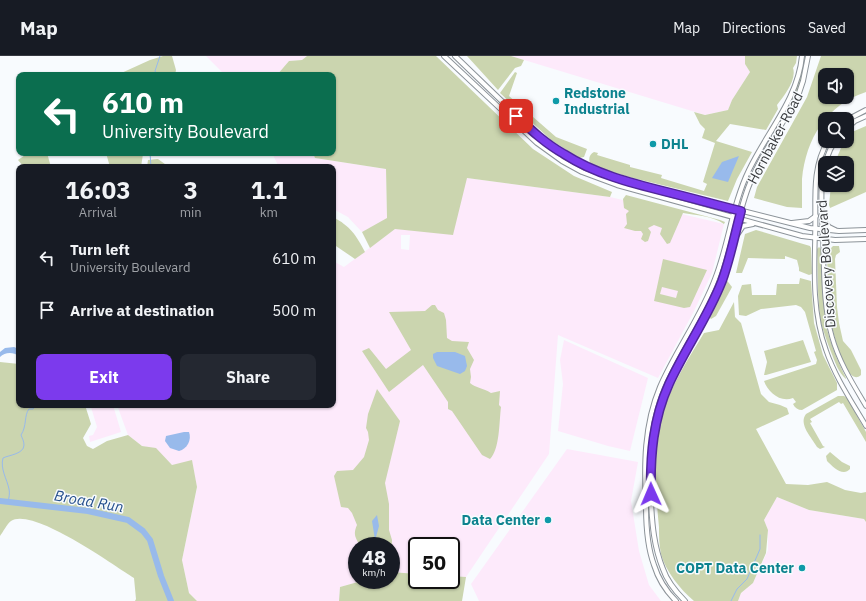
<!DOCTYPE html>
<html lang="en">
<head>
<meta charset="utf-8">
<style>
  :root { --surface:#171b24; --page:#242831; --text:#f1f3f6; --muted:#9ea1a6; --line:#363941; --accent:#7c3aed }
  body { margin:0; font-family:"IBM Plex Sans",sans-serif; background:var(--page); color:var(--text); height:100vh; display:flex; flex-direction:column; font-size:15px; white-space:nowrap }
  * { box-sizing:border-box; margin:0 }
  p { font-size:13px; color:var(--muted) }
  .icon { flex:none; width:22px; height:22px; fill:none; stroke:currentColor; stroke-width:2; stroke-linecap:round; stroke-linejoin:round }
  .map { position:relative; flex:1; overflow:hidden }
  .drawer { position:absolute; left:16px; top:108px; width:320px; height:244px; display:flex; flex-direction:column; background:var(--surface); border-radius:8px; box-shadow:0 1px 3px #0004 }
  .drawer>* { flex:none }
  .banner { position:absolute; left:16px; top:16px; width:320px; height:84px; border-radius:8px; box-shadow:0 1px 3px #0004; background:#0b6e4f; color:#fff; overflow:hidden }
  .controls { position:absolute; left:818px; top:12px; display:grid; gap:8px }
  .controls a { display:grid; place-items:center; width:36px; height:36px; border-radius:8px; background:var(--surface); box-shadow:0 1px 3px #0004; font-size:20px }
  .speed { position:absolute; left:348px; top:481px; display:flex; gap:8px; font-size:20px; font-weight:700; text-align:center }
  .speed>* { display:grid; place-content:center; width:52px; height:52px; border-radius:50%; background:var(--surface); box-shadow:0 1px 3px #0004; line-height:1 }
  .speed small { font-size:10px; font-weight:400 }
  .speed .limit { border:2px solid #111; border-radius:6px; background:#fff; color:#111 }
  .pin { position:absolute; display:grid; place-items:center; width:34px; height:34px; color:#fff; margin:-17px; border-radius:8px; box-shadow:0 2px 6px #0006 }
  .me { position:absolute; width:44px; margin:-22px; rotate:359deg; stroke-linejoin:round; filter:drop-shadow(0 0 3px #0008) }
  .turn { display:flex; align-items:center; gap:14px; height:84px; padding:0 20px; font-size:18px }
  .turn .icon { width:52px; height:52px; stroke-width:2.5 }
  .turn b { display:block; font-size:28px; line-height:34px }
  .eta { display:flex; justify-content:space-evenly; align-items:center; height:68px; text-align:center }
  .eta b { font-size:24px; font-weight:800; line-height:28px }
  .button { display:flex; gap:8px; margin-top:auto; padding:8px 20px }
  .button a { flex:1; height:46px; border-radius:8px; background:var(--accent); color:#fff; font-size:16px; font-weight:800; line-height:46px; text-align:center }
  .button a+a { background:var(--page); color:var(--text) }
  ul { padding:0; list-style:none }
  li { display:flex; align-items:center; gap:12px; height:52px; padding:0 20px }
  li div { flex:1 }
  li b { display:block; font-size:15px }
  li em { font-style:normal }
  header { display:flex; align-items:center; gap:24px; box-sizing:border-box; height:56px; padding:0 20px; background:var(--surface); border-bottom:1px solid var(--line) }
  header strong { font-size:19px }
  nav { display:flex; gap:22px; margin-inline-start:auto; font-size:14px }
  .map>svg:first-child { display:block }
</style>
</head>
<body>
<header>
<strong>Map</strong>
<nav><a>Map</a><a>Directions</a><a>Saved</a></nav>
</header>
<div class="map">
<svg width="866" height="545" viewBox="0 0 866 545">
  <rect width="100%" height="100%" fill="#f8fbfe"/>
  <g fill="#fdeafb" fill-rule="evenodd">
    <polygon points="206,0 307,0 302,4 289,5 278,19 225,19"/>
    <polygon points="511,0 745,0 745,8 750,16 732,44 728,54 705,59"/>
    <polygon points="272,97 313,97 315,102 386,113 387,163 362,176 348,161 333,153 333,111 279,111"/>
    <path d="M467 122 610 141 724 168 712 217 694 255 658 322 558 279 549 398 466 521 451 520V490H417V518L391 516V490H357V524H365L340 531 339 545H197L189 537 182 504 197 432 192 405 172 409 156 393 142 390 128 379 117 349H333V205L344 211 395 173ZM401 179H410L409 194 401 193Z"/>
    <polygon points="564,284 648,322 630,395 608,390 558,375 563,328 560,304"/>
    <polygon points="98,349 113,349 121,376 90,386 89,380 93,379 97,371 91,351"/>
    <polygon points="567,393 638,406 631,445 639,495 649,529 661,545 479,545 471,528"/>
    <polygon points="777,441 809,454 864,463 866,466 866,545 738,545 741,537 753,527 768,494 768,474 764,464"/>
  </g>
  <g fill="#cbd5af" fill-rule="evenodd">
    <polygon points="163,0 172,0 176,14 175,19 117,19 150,4"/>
    <polygon points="307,0 436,0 533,93 574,120 612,136 610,141 467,122 453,179 395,173 370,192 362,176 387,162 386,113 315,102 313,97 333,97 333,19 277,19 289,5 302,4"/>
    <polygon points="467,0 511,0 524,4 521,10 515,12 498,34"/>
    <path d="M745 0H797L796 7 793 12C797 24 784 40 777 49L778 53 766 74 730 68 716 85 752 96 737 123 728 145 633 122 605 114 590 107C588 102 590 98 594 96L598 97 597 99 630 109V111L662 119 661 122 704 135 707 128 703 126 715 87 702 82 705 73 700 68 694 56 705 59 728 54 732 44 750 16 745 8Z"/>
    <path d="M804 0H805C807 32 784 61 768 87L771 78C786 52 800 31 804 0Z"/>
    <path d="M821 0H866V36C826 49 806 83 802 123 802 133 802 142 802 152L787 151 754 142 757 131 807 41ZM825 19H847V41H825Z"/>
    <polygon points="515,16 517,17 509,40 556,81 587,93 584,101 579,102 551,84 500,37"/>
    <polygon points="866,70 866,136 830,152 829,149 831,129 847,129 847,107 834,107 835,106 844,85 847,85 847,82 852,76"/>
    <polygon points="28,97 47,97 51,111 24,111 18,104"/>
    <polygon points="106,97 147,97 143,98 141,111 110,111"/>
    <polygon points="157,103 158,103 169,111 147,111 148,104"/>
    <path d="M626 139 720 164 725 166 724 168C713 160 695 159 683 157L670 187 667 188 660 178 662 172 654 169 648 172 651 176 648 185 645 186 641 183 643 178 641 175H635L624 172 627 168 626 158 629 155 624 152 623 143Z"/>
    <path d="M333 161C350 170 356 179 365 196L355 203 333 188Z"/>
    <polygon points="756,174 810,190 811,192 812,218 809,219 799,215 799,212 797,204 785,200 785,203 748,202 742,217 736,217 745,178"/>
    <path d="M833 190H839L840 196 836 199 835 203 837 251 839 267 843 285 851 294 861 314V319C854 325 849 317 846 311 826 270 828 237 827 193H830Z"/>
    <path d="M819 191 822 194 825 266C830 286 837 304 846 322V323C838 316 835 306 831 296 827 286 824 277 821 267 817 243 818 217 817 193Z"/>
    <path d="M663 203 707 214 690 251 684 252 654 245ZM662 231 678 235 676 242 660 238Z"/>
    <polygon points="725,222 732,231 731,233 716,260 711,263 708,260"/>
    <path d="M800 222 811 225 814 267 823 299 837 327V334L802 354C798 354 795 352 793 348L796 346 793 342C780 347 768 336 764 325L816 308 817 304 814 296 816 295 805 256 801 251 796 249 761 253 746 260 739 259 738 240 742 229 751 228 752 239H776L777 228H799Z"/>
    <path d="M734 246 735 261 741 267 761 338 769 346 780 349 787 352 789 358 756 373 786 428 808 429 827 426 845 434 861 437 866 436V466L864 463 809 454 777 441 764 464 768 474 766 497 753 527 741 537 738 545H694C680 533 666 516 661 498 659 489 659 479 659 471 655 430 652 389 665 350 674 325 690 300 704 277L719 274Z"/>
    <path d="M432 249H435L438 254 444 257 446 264 447 282 452 285 469 286 467 292 474 304 470 313 471 321 470 327C476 332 483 332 491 337L500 335 499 349 501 351C499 366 500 393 490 403L482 399 452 355 448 353V346L423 309 389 336 362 295 369 292 386 313 411 294 389 256 425 255Z"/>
    <polygon points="803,284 811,306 766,319 764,319 767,306 764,295"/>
    <path d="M0 306 19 308V349H85L91 368 83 382 87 390 93 393 107 385 128 379 142 390 156 392 172 409 192 404 197 431 182 504 189 537 197 545H135L136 543 134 522C113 509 33 451 11 465 7 468 3 476 0 480Z"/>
    <path d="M377 333 400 365 385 427 389 448V474L392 484 391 506V490H360C355 481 353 478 357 469L352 457 348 452 341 451 334 420 337 415 353 414 364 401 369 384 368 376 366 372 368 358Z"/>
    <path d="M838 340H844L847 342 866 376V386L843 347 841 348 839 346 810 363 812 366 810 367 823 390 825 391 820 393 817 391C812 382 798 368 806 358Z"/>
    <path d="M830 396 842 406 850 410V413C843 421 833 411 827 405L826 400Z"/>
    <polygon points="391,516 417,518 417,524 451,524 451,520 466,521 462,545 339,545 340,531 365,524 391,524"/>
  </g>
  <g fill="#98baeb">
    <polygon points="739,100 728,126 712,122 722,106"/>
    <path d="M14 291 19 293V300C13 296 5 296 0 301V296L5 292Z"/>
    <polygon points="437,296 455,296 465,300 467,310 465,315 460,318 437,310 433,302 433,298"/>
    <path d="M184 376H189C192 384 187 393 179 395L170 392 165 385 166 380Z"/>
    <polygon points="377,459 379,470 376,481 376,490 372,465"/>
  </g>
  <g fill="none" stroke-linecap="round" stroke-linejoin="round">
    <g stroke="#98baeb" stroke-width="1">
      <polyline points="157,19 155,15 160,0"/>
      <polyline points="150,97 151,111"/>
      <path d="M8 446C9 442 10 437 9 433 7 423 0 413 3 402 9 399 24 398 24 389 24 385 22 382 21 379 27 370 24 359 29 353H33L36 349"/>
      <polyline points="731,545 737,533 747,523 757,500 760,493 760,479"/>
    </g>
    <polyline stroke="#98baeb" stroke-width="6" points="0,445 88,455 128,464 143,475 150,484 161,520 171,545"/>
    <defs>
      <g id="tertiary">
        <path d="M815 182C814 219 813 259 826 294 835 321 852 346 866 370"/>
        <path d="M823 183C824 215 823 250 832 281 839 306 853 328 866 350"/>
      </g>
      <g id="secondary">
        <polyline points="444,0 537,87 562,105 582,116 617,129 802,180 835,184 866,183"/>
        <polyline points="455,0 537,79 564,99 584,110 606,119 636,128 810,172 839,175 866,174"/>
        <polyline points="847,64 866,54"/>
        <polyline points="847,72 855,65 866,60"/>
        <polyline points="822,163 829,171 835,174"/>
        <polyline points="792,167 809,165 816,160"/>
        <polyline points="737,179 743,170 753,168"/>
        <path d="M815 182C817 150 810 114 828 85"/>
        <path d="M823 183C822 150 816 114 835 85"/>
        <path d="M676 545C666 535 658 522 654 509 647 490 646 469 646 450 644 409 644 369 660 331 676 294 701 261 715 223 729 188 732 149 749 114 767 76 798 43 802 0"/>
        <path d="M685 545C676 536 667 525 663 513 654 491 652 468 651 445 650 405 652 367 668 330 683 294 708 262 722 225 734 193 737 158 750 127 763 95 784 67 799 37L803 25 808 0"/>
      </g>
    </defs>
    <use href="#tertiary" stroke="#8c9399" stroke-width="5.5"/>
    <use href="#secondary" stroke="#8c9399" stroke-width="6"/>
    <use href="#tertiary" stroke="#fff" stroke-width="3.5"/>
    <use href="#secondary" stroke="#fff" stroke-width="4"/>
  </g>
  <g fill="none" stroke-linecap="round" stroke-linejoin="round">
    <defs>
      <path id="route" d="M516 60C531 74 546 88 564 98 595 118 631 127 667 136 692 142 716 149 741 155 735 178 730 203 722 225 708 261 685 293 669 328 653 363 650 400 651 438"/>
    </defs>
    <use href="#route" stroke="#51269a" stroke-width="10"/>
    <use href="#route" stroke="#7c3aed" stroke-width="7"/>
  </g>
  <g fill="#0f9aa8" stroke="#f8fbfe" stroke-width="1.5">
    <circle cx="556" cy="45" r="4"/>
    <circle cx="653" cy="88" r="4"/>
    <circle cx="548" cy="464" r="4"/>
    <circle cx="802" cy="512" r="4"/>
  </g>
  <g text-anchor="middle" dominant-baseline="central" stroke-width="3" stroke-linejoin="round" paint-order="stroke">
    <g font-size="14" font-weight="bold" fill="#0d838f" stroke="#f8fbfe" text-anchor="start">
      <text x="564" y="37">Redstone<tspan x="564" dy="16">Industrial</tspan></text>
      <text x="661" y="88">DHL</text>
      <text x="540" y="464" text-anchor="end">Data Center</text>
      <text x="794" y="512" text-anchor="end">COPT Data Center</text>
    </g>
    <g font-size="14" fill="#37393c" stroke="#f8fbfe">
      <text transform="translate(775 82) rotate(-62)">Hornbaker Road</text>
      <text transform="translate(826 208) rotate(-94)">Discovery Boulevard</text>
    </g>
    <g font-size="15" font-style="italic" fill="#27518d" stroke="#f8fbfe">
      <text transform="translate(89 445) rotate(10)">Broad Run</text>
    </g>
  </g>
</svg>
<div class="controls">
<a><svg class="icon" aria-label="sound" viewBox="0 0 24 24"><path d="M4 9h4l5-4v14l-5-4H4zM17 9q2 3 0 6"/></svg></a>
<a><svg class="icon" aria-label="search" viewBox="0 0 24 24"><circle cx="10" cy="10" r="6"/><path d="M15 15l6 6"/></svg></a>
<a><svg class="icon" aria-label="layers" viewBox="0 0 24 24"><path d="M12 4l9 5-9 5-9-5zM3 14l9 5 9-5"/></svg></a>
</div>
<div class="speed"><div>48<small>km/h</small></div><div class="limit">50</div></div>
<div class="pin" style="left:516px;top:60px;background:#d93025"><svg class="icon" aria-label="arrive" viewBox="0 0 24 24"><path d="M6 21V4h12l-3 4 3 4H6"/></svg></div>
<svg class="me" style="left:651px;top:438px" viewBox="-20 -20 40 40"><path d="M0-17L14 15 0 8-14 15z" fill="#7c3aed" stroke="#fff" stroke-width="4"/></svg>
<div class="banner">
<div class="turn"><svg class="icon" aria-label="left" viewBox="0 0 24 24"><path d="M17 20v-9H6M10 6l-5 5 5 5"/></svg><div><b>610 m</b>University Boulevard</div></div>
</div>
<section class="drawer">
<div class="eta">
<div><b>16:03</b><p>Arrival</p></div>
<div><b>3</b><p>min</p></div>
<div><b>1.1</b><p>km</p></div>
</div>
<ul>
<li><svg class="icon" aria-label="left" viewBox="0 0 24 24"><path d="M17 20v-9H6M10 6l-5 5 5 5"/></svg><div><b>Turn left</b><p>University Boulevard</p></div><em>610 m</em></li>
<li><svg class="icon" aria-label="arrive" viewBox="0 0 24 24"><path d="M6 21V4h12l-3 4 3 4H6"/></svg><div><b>Arrive at destination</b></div><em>500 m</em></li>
</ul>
<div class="button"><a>Exit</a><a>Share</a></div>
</section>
</div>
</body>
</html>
